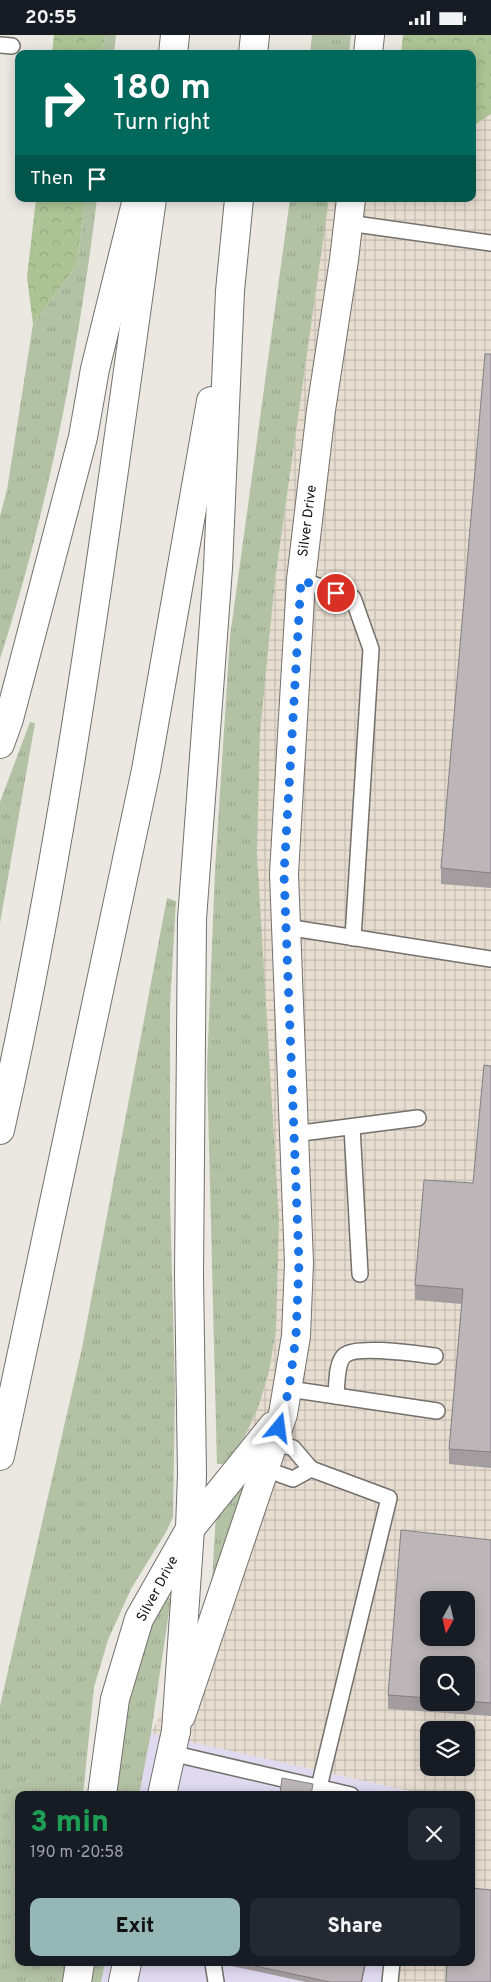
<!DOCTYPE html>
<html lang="en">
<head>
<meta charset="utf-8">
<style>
  :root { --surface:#171b24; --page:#242831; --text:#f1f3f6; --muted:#9ea1a6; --accent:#95b8b7 }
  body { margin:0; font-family:Overpass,sans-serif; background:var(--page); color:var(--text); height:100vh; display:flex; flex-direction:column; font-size:19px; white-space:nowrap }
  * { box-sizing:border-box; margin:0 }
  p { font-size:16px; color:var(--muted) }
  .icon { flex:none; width:28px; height:28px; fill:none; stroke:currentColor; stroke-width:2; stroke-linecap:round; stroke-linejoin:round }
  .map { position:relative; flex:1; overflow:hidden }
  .side { position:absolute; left:15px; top:1756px; width:460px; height:175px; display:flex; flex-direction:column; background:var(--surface); border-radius:10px; box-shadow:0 2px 12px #0003 }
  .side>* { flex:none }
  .top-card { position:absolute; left:15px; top:15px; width:461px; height:152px; border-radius:10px; box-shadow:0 2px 12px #0003; background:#00695c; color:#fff; overflow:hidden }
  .needle { width:32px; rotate:188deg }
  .controls { position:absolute; left:420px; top:1556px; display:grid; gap:10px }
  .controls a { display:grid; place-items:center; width:55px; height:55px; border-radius:10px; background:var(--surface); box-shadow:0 2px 12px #0003; font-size:25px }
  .pin { position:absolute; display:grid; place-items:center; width:42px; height:42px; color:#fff; margin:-21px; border:2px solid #fff; border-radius:50%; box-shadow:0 1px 5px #0007 }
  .me { position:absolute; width:55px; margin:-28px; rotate:16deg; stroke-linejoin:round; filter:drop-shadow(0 0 4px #0008) }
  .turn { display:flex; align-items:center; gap:18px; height:105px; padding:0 15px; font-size:22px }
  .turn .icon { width:65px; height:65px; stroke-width:2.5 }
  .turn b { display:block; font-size:35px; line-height:42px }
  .then { display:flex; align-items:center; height:48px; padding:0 15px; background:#0003; gap:10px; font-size:19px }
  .round { display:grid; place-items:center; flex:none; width:52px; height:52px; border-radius:10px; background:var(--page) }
  .overview { display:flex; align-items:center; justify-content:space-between; height:85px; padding:0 15px }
  h1 { font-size:30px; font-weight:800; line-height:38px; color:#1e9e55 }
  .primary-button { display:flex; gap:10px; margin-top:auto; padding:10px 15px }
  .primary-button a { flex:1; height:58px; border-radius:10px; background:var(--accent); color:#111; font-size:20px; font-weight:800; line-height:58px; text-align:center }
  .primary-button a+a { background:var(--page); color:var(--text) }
  .status { display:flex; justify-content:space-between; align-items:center; height:35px; padding:0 25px; background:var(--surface); direction:ltr }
  .status svg { height:14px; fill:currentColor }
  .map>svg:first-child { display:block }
</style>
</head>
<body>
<div class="status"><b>20:55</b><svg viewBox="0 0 49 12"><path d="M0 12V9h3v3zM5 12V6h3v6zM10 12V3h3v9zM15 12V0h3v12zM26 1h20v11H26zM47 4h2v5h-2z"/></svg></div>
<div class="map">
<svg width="491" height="1947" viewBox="0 0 491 1947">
  <defs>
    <pattern id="industrial-grid" width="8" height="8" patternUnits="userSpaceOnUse" patternTransform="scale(1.25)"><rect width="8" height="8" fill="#e7ddd1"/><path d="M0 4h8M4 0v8" fill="none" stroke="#c5bdb2"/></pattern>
    <pattern id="grass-tufts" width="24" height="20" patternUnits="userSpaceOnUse" patternTransform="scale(1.25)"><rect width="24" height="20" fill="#b3c2a5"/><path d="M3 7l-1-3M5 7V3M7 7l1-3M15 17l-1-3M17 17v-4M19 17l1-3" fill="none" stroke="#99a68d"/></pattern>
    <pattern id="forest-crowns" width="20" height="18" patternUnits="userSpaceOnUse" patternTransform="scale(1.25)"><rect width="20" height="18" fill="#adc395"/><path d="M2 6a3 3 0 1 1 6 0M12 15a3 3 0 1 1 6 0" fill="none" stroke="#94a67f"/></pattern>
  </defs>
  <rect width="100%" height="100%" fill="#ebe7e1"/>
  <g fill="#dfdaf0">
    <polygon points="151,1698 414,1757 414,1760 139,1760"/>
    <polygon points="105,1928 388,1928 385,1947 101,1947"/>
  </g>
  <path fill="url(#industrial-grid)" fill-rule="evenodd" d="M491 79V1947H385L388 1928H471V1760H414V1757L151 1698 223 1549 262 1417 243 1405 258 1373 269 1338 276 1295 257 819 260 698 275 545 329 164H472L473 91ZM429 1565H466V1602H429ZM429 1630H466V1668H429ZM429 1695H466V1732H429Z"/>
  <g fill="url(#grass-tufts)">
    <polygon points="105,0 116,0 114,19 102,19"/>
    <polygon points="312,0 351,0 349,19 310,19"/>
    <path d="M85 164H97C78 319 48 475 0 624V481L7 455 33 289 77 230Z"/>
    <polygon points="290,164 329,164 275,545 260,698 257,819 279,1186 276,1295 269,1337 258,1373 243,1405 226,1429 217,1429 207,1032 215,836 230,602"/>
    <polygon points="30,687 35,688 0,888 0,767"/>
    <polygon points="167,863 176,866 170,970 170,1163 175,1355 173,1482 166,1497 131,1554 108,1605 94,1652 83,1760 19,1760 19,1928 66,1928 62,1947 0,1947 0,1671 82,1313"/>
    <polygon points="262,1417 212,1548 216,1478"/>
    <polygon points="161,1557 171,1563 151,1698 139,1760 109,1760 119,1676"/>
    <polygon points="89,1928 105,1928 101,1947 87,1947"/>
  </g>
  <g fill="url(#forest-crowns)">
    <polygon points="54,0 105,0 102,19 52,19"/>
    <polygon points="403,0 491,0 491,79 473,91 472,19 401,19"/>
    <polygon points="36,164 85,164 77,230 33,289 27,242"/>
  </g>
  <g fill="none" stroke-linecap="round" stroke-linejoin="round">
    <defs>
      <g id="service">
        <polyline points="0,10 12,11"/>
        <polyline points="348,188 491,208"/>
        <polyline points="301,545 353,563 371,614 353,903"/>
        <polyline points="286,892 491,924"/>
        <polyline points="352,1092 360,1239"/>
        <polyline points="294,1099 418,1083"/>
        <polyline points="289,1354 437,1376"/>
        <path d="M336 1361C337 1350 336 1327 345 1320 358 1310 417 1319 435 1321"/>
        <polyline points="265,1434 293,1444 311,1434 293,1413 274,1407"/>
        <polyline points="311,1434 389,1463 319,1752"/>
        <polyline points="171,1718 351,1760"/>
        <polyline points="213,1928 216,1947"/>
        <polyline points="390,1947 392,1928"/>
      </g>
      <g id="minor">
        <polyline points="368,19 370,0"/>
        <polyline points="181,1681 283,1379 296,1301 299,1228 284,839 301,545 321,375 344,225 351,164"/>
        <polyline points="102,1760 115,1664 139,1584 190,1494 273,1391"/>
        <polyline points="77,1947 80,1928"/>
      </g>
      <g id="tertiary">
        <polyline points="162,1760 176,1696"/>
        <polyline points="123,1947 127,1928"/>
      </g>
      <g id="motorway">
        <polyline points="173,19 175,0"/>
        <polyline points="253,19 255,0"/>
        <polyline points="0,709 9,684 83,402 95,334 136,168"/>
        <path d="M0 1095C69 788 108 475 152 164"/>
        <polyline points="0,1421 146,735 211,366"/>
        <polyline points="176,1696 190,1494 192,1439 189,1240 192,884 218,533 230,256 239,164"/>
      </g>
    </defs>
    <use href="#service" stroke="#74706b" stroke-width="18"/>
    <use href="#minor" stroke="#74706b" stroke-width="30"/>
    <use href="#tertiary" stroke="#74706b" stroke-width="30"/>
    <use href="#motorway" stroke="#74706b" stroke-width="30"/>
    <use href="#service" stroke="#fff" stroke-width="15"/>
    <use href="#minor" stroke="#fff" stroke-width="28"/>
    <use href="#tertiary" stroke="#fff" stroke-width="28"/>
    <use href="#motorway" stroke="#fff" stroke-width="28"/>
  </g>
  <g fill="#a39d9f" fill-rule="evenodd">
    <polygon points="491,319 491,853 441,849 441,833"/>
    <polygon points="491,1031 491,1433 449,1429 449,1414 462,1269 415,1265 415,1250 473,1148"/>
    <path d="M491 1505V1681L388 1674V1660ZM429 1630H466V1668H429Z"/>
    <polygon points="222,1928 366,1928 362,1947 306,1947 222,1929"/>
  </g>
  <polygon fill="#847f82" points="365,1928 366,1928 362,1947 361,1947"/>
  <g fill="#bdb6b9" stroke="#847f82" fill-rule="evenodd">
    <polygon points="485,319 491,319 491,838 441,833"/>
    <polygon points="484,1030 491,1031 491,1417 449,1414 463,1254 415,1250 424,1145 473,1148"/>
    <path d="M401 1495 491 1505V1668L466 1666V1630H429V1663L388 1660ZM429 1565H466V1602H429Z"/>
    <polygon points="282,1743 313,1749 311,1760 270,1760 271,1756 280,1758"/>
    <polygon points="471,1853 491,1855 491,1947 446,1947 447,1928 471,1928"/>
    <polygon points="241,1928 365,1928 361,1947 330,1947"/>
  </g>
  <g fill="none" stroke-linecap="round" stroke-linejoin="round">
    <polyline stroke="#1a73e8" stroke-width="9" stroke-dasharray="0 16.2" points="279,1393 289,1354 296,1301 299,1228 284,839 301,545 336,558"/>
  </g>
  <g text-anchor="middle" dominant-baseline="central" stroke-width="4" stroke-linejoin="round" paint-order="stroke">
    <g font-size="14" fill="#131110" stroke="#fff">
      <text transform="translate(308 486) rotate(-83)">Silver Drive</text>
      <text transform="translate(158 1554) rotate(-62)">Silver Drive</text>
    </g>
  </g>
</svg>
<div class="controls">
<a><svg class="needle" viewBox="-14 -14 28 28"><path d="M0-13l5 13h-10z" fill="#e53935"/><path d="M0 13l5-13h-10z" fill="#9ea1a6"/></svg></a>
<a><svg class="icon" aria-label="search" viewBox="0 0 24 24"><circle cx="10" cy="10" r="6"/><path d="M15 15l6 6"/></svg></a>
<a><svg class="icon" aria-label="layers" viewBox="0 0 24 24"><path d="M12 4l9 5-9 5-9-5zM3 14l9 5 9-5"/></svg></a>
</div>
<div class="pin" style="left:336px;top:558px;background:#d93025"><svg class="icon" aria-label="arrive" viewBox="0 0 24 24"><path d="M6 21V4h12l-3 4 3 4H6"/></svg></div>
<svg class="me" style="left:279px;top:1393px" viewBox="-20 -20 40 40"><path d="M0-17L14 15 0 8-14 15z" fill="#1a73e8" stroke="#fff" stroke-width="4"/></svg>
<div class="top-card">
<div class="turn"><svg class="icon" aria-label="right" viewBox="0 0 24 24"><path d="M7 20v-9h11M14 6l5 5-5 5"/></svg><div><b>180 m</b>Turn right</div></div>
<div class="then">Then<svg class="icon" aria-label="arrive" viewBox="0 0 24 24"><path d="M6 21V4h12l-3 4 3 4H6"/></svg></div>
</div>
<section class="side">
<div class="overview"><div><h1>3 min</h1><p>190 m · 20:58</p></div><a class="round"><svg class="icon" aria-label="close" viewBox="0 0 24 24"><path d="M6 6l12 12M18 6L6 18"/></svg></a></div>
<div class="primary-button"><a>Exit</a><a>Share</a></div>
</section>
</div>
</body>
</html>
